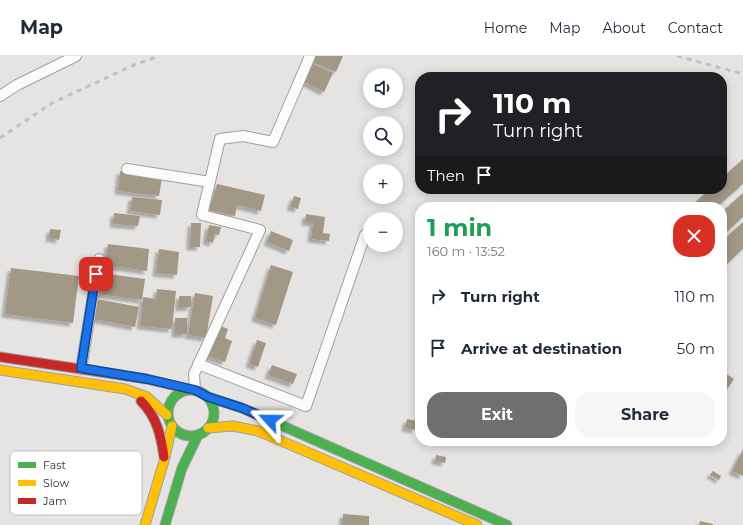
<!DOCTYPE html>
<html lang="en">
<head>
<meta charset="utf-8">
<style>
  :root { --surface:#fff; --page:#f6f6f7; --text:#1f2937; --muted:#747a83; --line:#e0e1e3; --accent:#706f6d }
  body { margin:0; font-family:Montserrat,sans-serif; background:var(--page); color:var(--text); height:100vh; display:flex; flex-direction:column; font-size:15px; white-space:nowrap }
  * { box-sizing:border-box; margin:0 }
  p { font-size:13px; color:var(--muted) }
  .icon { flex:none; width:22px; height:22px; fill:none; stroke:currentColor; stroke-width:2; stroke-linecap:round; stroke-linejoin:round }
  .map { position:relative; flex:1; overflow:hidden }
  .side { position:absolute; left:415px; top:146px; width:312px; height:244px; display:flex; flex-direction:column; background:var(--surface); border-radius:16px; box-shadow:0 2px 10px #0003 }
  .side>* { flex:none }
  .hud { position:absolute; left:415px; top:16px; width:312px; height:122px; border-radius:16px; box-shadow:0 2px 10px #0003; background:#202124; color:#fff; overflow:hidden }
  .tools { position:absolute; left:363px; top:12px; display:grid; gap:8px }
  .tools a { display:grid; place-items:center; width:40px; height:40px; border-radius:50%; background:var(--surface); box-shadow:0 2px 10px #0003; font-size:20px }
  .pin { position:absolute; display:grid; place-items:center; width:34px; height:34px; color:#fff; margin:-17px; border-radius:8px; box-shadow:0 2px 6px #0006 }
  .me { position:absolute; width:44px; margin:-22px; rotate:294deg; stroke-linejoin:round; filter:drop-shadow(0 0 3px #0008) }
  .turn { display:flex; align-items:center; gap:14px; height:84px; padding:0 12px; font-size:18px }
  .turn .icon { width:52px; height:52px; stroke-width:2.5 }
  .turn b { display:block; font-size:28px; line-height:34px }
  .then { display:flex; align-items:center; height:38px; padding:0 12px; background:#0003; gap:8px; font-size:15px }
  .round { display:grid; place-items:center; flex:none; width:42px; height:42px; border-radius:16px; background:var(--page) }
  .summary { display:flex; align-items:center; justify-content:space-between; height:68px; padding:0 12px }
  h1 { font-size:24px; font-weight:700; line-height:30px; color:#1e9e55 }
  .button { display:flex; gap:8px; margin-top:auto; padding:8px 12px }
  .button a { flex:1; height:46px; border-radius:16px; background:var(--accent); color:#fff; font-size:16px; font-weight:700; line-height:46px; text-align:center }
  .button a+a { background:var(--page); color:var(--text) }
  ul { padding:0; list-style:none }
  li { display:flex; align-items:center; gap:12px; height:52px; padding:0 12px }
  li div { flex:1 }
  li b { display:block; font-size:15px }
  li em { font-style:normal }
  header { display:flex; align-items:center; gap:24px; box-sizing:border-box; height:56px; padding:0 20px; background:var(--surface); border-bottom:1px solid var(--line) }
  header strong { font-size:19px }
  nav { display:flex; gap:22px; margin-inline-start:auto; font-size:14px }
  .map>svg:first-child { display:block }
</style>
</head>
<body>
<header>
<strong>Map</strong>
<nav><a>Home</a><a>Map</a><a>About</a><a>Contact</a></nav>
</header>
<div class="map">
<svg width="743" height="469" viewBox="0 0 743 469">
  <defs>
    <filter id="shadow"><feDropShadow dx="-3.5" dy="3.5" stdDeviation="1" flood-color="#0004"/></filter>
  </defs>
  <rect width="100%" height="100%" fill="#e6e4e2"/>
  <g fill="#a29886" filter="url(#shadow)">
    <polygon points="313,0 343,0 336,16 310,5"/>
    <polygon points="309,6 333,17 324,36 301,24"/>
    <polygon points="743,103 743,128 717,151 690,151 710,133 722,133 722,122"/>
    <polygon points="120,115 162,121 159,140 118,135"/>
    <polygon points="217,128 265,139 261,155 237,149 235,160 209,154"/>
    <polygon points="743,137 743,161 722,180 722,156"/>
    <polygon points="294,140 301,142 298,153 290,151"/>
    <polygon points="132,141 162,144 160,159 130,155"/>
    <polygon points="114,157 140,160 138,170 113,168"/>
    <polygon points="306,158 325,161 323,177 330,178 329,185 311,183 313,167 305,166"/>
    <polygon points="743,166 743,193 727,208 722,202 722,185"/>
    <polygon points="191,167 201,167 200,191 190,191"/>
    <polygon points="209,169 221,171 219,179 215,178 213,187 206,185"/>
    <polygon points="50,173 61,174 59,184 49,182"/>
    <polygon points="271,175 293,184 289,195 267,186"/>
    <polygon points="108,188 149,193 147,215 105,209"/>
    <polygon points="159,193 179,196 177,219 156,217"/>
    <polygon points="271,209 293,216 276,269 255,262"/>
    <polygon points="11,212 79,220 73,267 5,258"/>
    <polygon points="101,217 145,223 142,244 98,238"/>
    <polygon points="157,233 176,235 172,273 140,270 143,241 156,243"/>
    <polygon points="195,237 213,240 206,282 188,279"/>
    <polygon points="179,240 191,240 191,251 179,252"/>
    <polygon points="97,243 139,251 135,271 94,263"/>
    <rect x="175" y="262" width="12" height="16"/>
    <polygon points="218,269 228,273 225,282 232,285 225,306 207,300"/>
    <polygon points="257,284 266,287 258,311 249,308"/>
    <polygon points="272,309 297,318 293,328 268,319"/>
    <polygon points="722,315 734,323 722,341"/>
    <polygon points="407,363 417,365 415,374 405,372"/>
    <polygon points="743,393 743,420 732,415"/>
    <polygon points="436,399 446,401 445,407 435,405"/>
    <polygon points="713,415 721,420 719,424 710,419"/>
    <polygon points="343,458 369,460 369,469 342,469"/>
    <polygon points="700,465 713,468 713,469 699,469"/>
  </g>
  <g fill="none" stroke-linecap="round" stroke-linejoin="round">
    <defs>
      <g id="street">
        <polyline points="0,40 17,29 76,0"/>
        <polyline points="127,113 210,126"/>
        <polyline points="198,308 306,350 365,179"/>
        <polyline points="81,313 99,203"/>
        <polyline points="195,334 194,318 260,174 202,159 220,83 243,80 273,86 310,0"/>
      </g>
      <g id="fast">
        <circle cx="191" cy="357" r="23"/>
        <polyline points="208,341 242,352 507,469"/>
        <polyline points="165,469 182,412 198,379"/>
      </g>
      <g id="slow">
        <polyline points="0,314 125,333 147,341 167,359"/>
        <polyline points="208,372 233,370 258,375 477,469"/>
        <polyline points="145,469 164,405 172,370"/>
      </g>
      <g id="jam">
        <polyline points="0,301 147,323 188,333"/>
        <path d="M141 345C157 361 161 380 164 401"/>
      </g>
    </defs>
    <use href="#street" stroke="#a19f9e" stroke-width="12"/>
    <use href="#fast" stroke="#a19f9e" stroke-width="11"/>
    <use href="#slow" stroke="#a19f9e" stroke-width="11"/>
    <use href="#jam" stroke="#a19f9e" stroke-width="11"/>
    <use href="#street" stroke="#fbfbfb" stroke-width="10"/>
    <use href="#fast" stroke="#4caf50" stroke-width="9"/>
    <use href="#slow" stroke="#ffc107" stroke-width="9"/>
    <use href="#jam" stroke="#c62828" stroke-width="9"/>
    <g stroke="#c2c1c1" stroke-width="3" stroke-dasharray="5 5" stroke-linecap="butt">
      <polyline points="677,0 743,18"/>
      <polyline points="0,82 52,47 134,9 159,0"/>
    </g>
  </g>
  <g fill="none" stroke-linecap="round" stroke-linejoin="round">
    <defs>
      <polyline id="route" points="96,218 81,312 147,323 195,334 208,341 242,352 270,364"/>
    </defs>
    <use href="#route" stroke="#114b97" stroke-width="10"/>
    <use href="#route" stroke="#1a73e8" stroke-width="7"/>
  </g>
  <rect x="10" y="395" width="132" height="64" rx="6" fill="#fff" stroke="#c1c1c0" stroke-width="1"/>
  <rect x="18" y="406" width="18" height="6" fill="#4caf50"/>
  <rect x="18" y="424" width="18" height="6" fill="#ffc107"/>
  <rect x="18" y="442" width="18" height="6" fill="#c62828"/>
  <g font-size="11" fill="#31302e">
    <text x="43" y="413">Fast</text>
    <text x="43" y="431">Slow</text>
    <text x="43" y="449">Jam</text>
  </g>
</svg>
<div class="tools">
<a><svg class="icon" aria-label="sound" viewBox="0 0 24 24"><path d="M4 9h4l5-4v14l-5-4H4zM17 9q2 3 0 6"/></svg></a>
<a><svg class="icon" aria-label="search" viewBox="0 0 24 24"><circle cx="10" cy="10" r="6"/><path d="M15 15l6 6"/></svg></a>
<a>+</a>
<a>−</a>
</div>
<div class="pin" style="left:96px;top:218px;background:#d93025"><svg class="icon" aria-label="arrive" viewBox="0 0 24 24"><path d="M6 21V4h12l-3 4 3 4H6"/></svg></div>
<svg class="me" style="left:270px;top:364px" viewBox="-20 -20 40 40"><path d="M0-17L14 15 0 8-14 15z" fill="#1a73e8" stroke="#fff" stroke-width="4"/></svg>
<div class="hud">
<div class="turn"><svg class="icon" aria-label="right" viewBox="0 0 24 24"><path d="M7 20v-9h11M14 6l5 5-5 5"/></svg><div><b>110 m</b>Turn right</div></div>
<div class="then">Then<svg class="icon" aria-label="arrive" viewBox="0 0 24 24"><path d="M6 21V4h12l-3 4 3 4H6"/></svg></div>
</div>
<section class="side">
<div class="summary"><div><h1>1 min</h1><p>160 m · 13:52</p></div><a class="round" style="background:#d93025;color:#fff"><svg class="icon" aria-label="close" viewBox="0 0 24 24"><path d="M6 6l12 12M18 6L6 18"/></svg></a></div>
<ul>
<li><svg class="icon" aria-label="right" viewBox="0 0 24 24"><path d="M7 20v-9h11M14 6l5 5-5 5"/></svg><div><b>Turn right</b></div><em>110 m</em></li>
<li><svg class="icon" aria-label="arrive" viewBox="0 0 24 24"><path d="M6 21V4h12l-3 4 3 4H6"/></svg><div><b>Arrive at destination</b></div><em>50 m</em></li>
</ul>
<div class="button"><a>Exit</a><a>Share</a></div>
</section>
</div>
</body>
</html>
